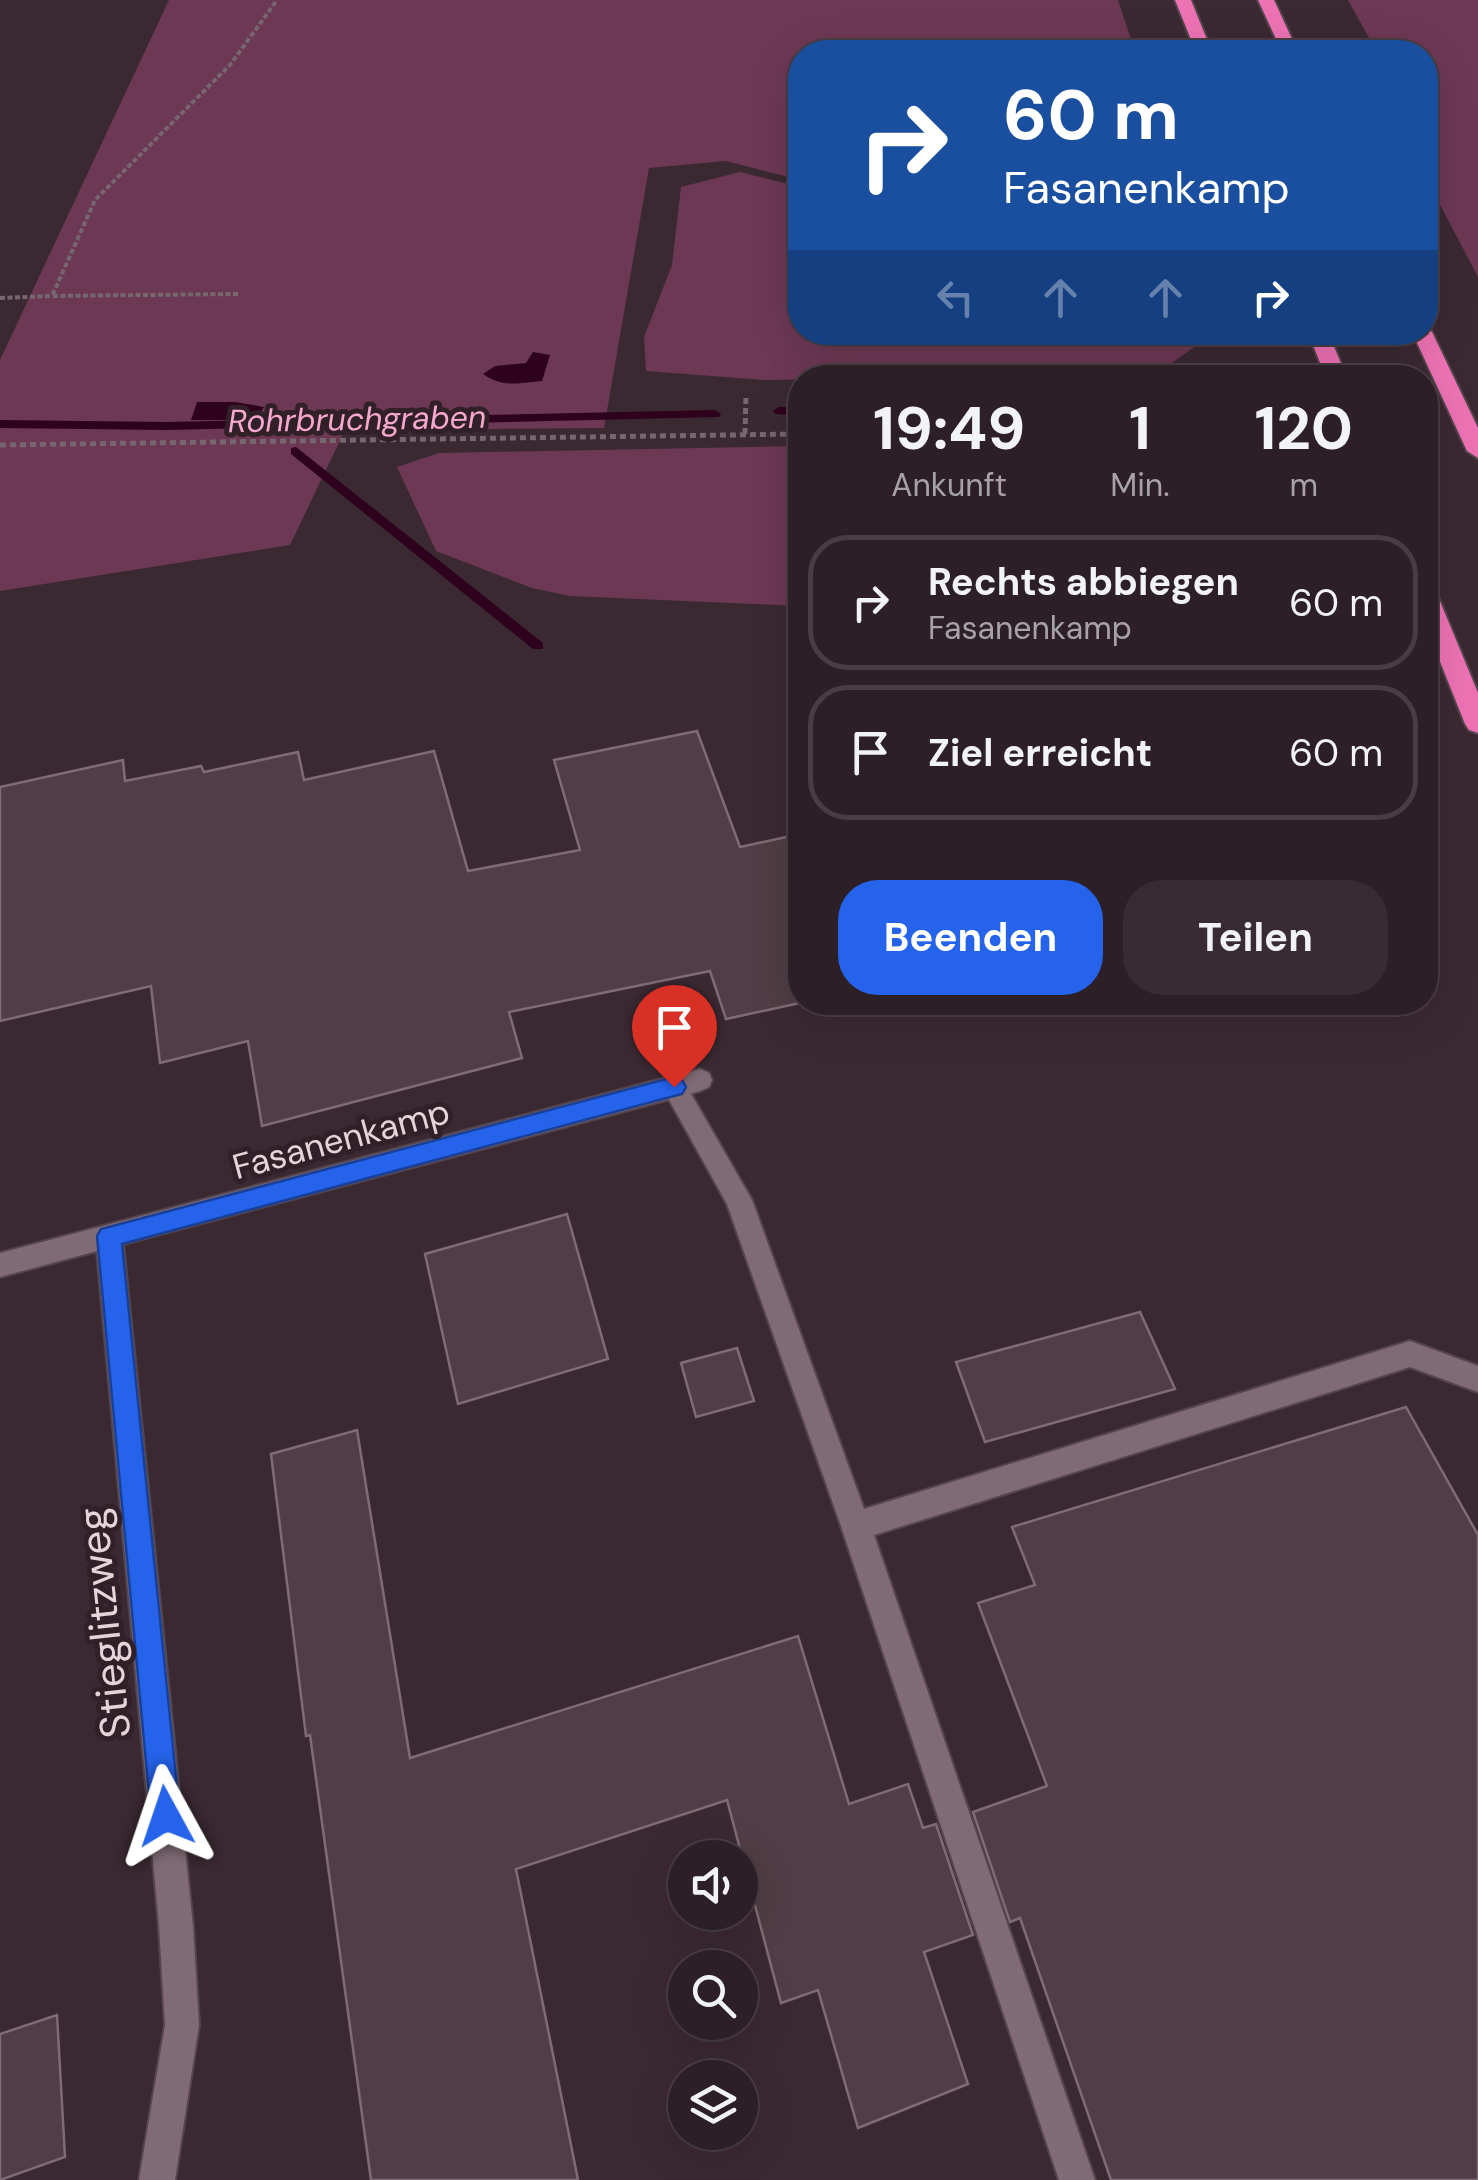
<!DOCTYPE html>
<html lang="de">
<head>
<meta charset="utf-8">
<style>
  :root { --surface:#2c1f26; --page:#382c32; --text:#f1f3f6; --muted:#a6a2a7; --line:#483d43; --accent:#2563eb }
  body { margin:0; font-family:"DM Sans",sans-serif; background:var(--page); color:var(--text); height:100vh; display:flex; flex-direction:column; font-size:38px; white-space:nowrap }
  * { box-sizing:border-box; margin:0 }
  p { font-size:32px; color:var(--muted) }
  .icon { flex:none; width:55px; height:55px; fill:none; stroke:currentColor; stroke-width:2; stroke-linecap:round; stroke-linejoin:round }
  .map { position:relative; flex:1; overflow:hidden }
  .drawer { position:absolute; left:788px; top:365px; width:650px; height:650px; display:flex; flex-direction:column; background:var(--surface); border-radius:40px; box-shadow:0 10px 40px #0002,0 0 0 2px var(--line) }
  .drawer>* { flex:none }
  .hud { position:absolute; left:788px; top:40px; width:650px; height:305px; border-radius:40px; box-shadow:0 10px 40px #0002,0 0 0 2px var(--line); background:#1a4fa0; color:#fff; overflow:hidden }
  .fabs { position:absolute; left:668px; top:1840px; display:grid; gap:20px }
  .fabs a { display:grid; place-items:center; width:90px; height:90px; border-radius:50%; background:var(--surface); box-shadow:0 10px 40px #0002,0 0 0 2px var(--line); font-size:50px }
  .pin { position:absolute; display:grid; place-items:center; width:85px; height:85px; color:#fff; margin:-102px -42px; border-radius:50% 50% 50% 0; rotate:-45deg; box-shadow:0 0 10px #0007 }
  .pin .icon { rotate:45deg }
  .me { position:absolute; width:110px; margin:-55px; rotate:355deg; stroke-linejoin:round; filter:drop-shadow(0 0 8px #0008) }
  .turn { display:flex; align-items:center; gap:35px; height:210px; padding:0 50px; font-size:45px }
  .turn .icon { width:130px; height:130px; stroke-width:2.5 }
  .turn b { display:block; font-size:70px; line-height:85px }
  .lanes { display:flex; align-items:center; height:95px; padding:0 50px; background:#0003; justify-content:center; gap:50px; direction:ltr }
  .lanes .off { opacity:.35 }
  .eta { display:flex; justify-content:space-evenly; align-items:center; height:170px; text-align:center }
  .eta b { font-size:60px; font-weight:700; line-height:70px }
  .button { display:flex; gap:20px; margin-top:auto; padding:20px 50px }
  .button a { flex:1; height:115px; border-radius:40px; background:var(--accent); color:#fff; font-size:40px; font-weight:700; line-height:115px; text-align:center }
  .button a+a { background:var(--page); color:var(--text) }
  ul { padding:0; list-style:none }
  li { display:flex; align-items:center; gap:30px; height:135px; margin:0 20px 15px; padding:0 30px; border:5px solid var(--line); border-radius:40px }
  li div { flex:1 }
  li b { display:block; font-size:38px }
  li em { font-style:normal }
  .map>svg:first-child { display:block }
</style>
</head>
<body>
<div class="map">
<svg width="1478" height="2180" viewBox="0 0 1478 2180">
  <rect width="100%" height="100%" fill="#3b2932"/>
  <g fill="#6d3854">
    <polygon points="169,0 1118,0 1135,52 800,52 800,180 726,161 649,168 604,428 345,430 290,545 0,591 0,360"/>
    <polygon points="1348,0 1478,0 1478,277 1425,176 1425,52 1377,52"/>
    <polygon points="740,172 800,187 800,332 1190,332 1197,345 1169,365 1094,375 764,380 646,371 644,337 672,265 681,187"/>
    <polygon points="800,446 800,606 570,596 532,588 436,551 397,467 439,453"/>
  </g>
  <g fill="#2e011c">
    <path d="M533 352 550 355 542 381C520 383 502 388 483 374L495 366 526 363Z"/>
    <polygon points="197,402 235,402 264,407 256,420 191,420"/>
  </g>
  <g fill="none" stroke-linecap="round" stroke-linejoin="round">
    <g fill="#2e011c" fill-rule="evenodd">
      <polygon points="779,407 800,407 800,415 775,414 773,411"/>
      <polygon points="715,410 721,414 719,417 167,430 0,428 0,420 167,422"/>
      <polygon points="296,447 543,643 543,649 533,649 291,454 291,448"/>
    </g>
  </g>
  <g fill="#503d45" stroke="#806b74" stroke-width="2.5">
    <polygon points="697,731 740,847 800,834 800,1003 726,1019 710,971 509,1012 522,1058 262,1126 248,1041 160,1063 151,986 0,1021 0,787 123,760 125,781 201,766 204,772 298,752 304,780 434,751 468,871 580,850 554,760"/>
    <polygon points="567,1214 608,1359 458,1404 425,1254"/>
    <polygon points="1140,1312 1175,1389 985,1442 956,1362"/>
    <polygon points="737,1348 754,1401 696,1417 681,1363"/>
    <polygon points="1406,1407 1478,1535 1478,2180 1111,2180 1020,1918 1010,1922 973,1812 1047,1786 978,1603 1035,1585 1012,1527"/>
    <polygon points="357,1430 410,1758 798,1636 849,1804 908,1784 923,1828 936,1824 973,1935 924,1952 968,2084 858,2128 818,1990 781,2003 727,1800 516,1869 578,2180 371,2180 310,1735 306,1736 271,1454"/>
    <polygon points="57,2015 65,2157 0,2180 0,2034"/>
  </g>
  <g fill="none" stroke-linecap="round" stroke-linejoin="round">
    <defs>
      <polygon id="service" points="674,1076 683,1080 752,1200 864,1509 1410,1341 1478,1366 1478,1392 1410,1367 874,1535 1095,2180 1059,2180 841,1526 727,1204 662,1087 665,1080"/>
      <polygon id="minor" points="700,1069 709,1073 712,1080 709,1087 700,1091 123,1244 193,1926 199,2025 175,2180 139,2180 165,2025 159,1926 97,1251 0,1277 0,1253"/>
      <g id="motorway">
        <polygon points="1175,0 1191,0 1212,52 1196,52"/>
        <polygon points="1258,0 1274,0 1298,52 1282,52"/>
        <polygon points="1425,327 1432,332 1478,428 1478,458 1467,451 1412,332 1425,332"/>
        <polygon points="1308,332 1328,332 1347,378 1326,378"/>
        <polygon points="1425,586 1437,594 1478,693 1478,733 1469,730 1465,724 1425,624"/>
      </g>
    </defs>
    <use href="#service" stroke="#54454c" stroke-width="4"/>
    <use href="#minor" stroke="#54454c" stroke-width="4"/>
    <use href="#motorway" stroke="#54454c" stroke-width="4"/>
    <g stroke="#76666d" stroke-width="4" stroke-dasharray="5 2.5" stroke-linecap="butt">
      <polyline points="238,294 52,296 95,200 230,65 277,0"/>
      <polyline points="0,298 52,296"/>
    </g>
    <g stroke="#76666d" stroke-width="5" stroke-dasharray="6 4" stroke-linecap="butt">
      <polyline points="745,434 746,394"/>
      <polyline points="0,445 800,434"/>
    </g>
    <use href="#service" fill="#806b75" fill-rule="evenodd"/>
    <use href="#minor" fill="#806b75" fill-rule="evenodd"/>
    <use href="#motorway" fill="#ed72b4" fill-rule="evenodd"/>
  </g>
  <polygon fill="#2563eb" stroke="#184099" stroke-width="2.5" points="674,1077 682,1080 686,1087 682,1094 674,1096 122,1244 180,1816 176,1827 166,1831 155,1827 151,1816 97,1236 101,1229"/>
  <g text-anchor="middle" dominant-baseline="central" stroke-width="10" stroke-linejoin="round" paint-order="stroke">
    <g font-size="32" font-style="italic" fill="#f6a7ce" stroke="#312028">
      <text transform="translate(357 419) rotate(-1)">Rohrbruchgraben</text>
    </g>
    <g font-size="35" fill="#e2d6db" stroke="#312028">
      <text transform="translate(341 1139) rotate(-15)">Fasanenkamp</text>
    </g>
    <g font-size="42" fill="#e2d6db" stroke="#312028">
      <text transform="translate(104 1623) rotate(-96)">Stieglitzweg</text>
    </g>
  </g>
</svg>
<div class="fabs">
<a><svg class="icon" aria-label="sound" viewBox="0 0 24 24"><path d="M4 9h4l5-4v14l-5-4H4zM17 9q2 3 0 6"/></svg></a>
<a><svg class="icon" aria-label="search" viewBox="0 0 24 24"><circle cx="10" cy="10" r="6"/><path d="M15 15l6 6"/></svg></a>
<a><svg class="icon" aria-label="layers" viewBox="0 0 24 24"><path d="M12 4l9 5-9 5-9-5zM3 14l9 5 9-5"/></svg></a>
</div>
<div class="pin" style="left:674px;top:1087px;background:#d93025"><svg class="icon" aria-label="arrive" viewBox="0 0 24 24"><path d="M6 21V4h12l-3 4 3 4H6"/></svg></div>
<svg class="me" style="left:166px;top:1816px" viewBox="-20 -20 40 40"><path d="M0-17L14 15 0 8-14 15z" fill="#2563eb" stroke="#fff" stroke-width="4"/></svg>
<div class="hud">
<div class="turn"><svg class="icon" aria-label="right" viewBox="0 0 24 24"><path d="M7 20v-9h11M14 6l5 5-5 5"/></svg><div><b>60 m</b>Fasanenkamp</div></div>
<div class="lanes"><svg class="icon off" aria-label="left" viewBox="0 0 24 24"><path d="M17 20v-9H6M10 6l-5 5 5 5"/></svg><svg class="icon off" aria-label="ahead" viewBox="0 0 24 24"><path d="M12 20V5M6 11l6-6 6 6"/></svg><svg class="icon off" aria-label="ahead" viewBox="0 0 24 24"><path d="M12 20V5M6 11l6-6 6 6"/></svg><svg class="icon" aria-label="right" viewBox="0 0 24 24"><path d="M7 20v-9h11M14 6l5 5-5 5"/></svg></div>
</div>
<section class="drawer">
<div class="eta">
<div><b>19:49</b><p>Ankunft</p></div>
<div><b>1</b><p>Min.</p></div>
<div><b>120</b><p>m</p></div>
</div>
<ul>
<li><svg class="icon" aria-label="right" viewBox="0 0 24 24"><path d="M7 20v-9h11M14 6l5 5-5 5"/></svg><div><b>Rechts abbiegen</b><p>Fasanenkamp</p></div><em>60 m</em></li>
<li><svg class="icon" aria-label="arrive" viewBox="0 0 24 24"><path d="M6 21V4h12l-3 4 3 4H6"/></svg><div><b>Ziel erreicht</b></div><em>60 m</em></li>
</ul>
<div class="button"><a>Beenden</a><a>Teilen</a></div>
</section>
</div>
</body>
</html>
